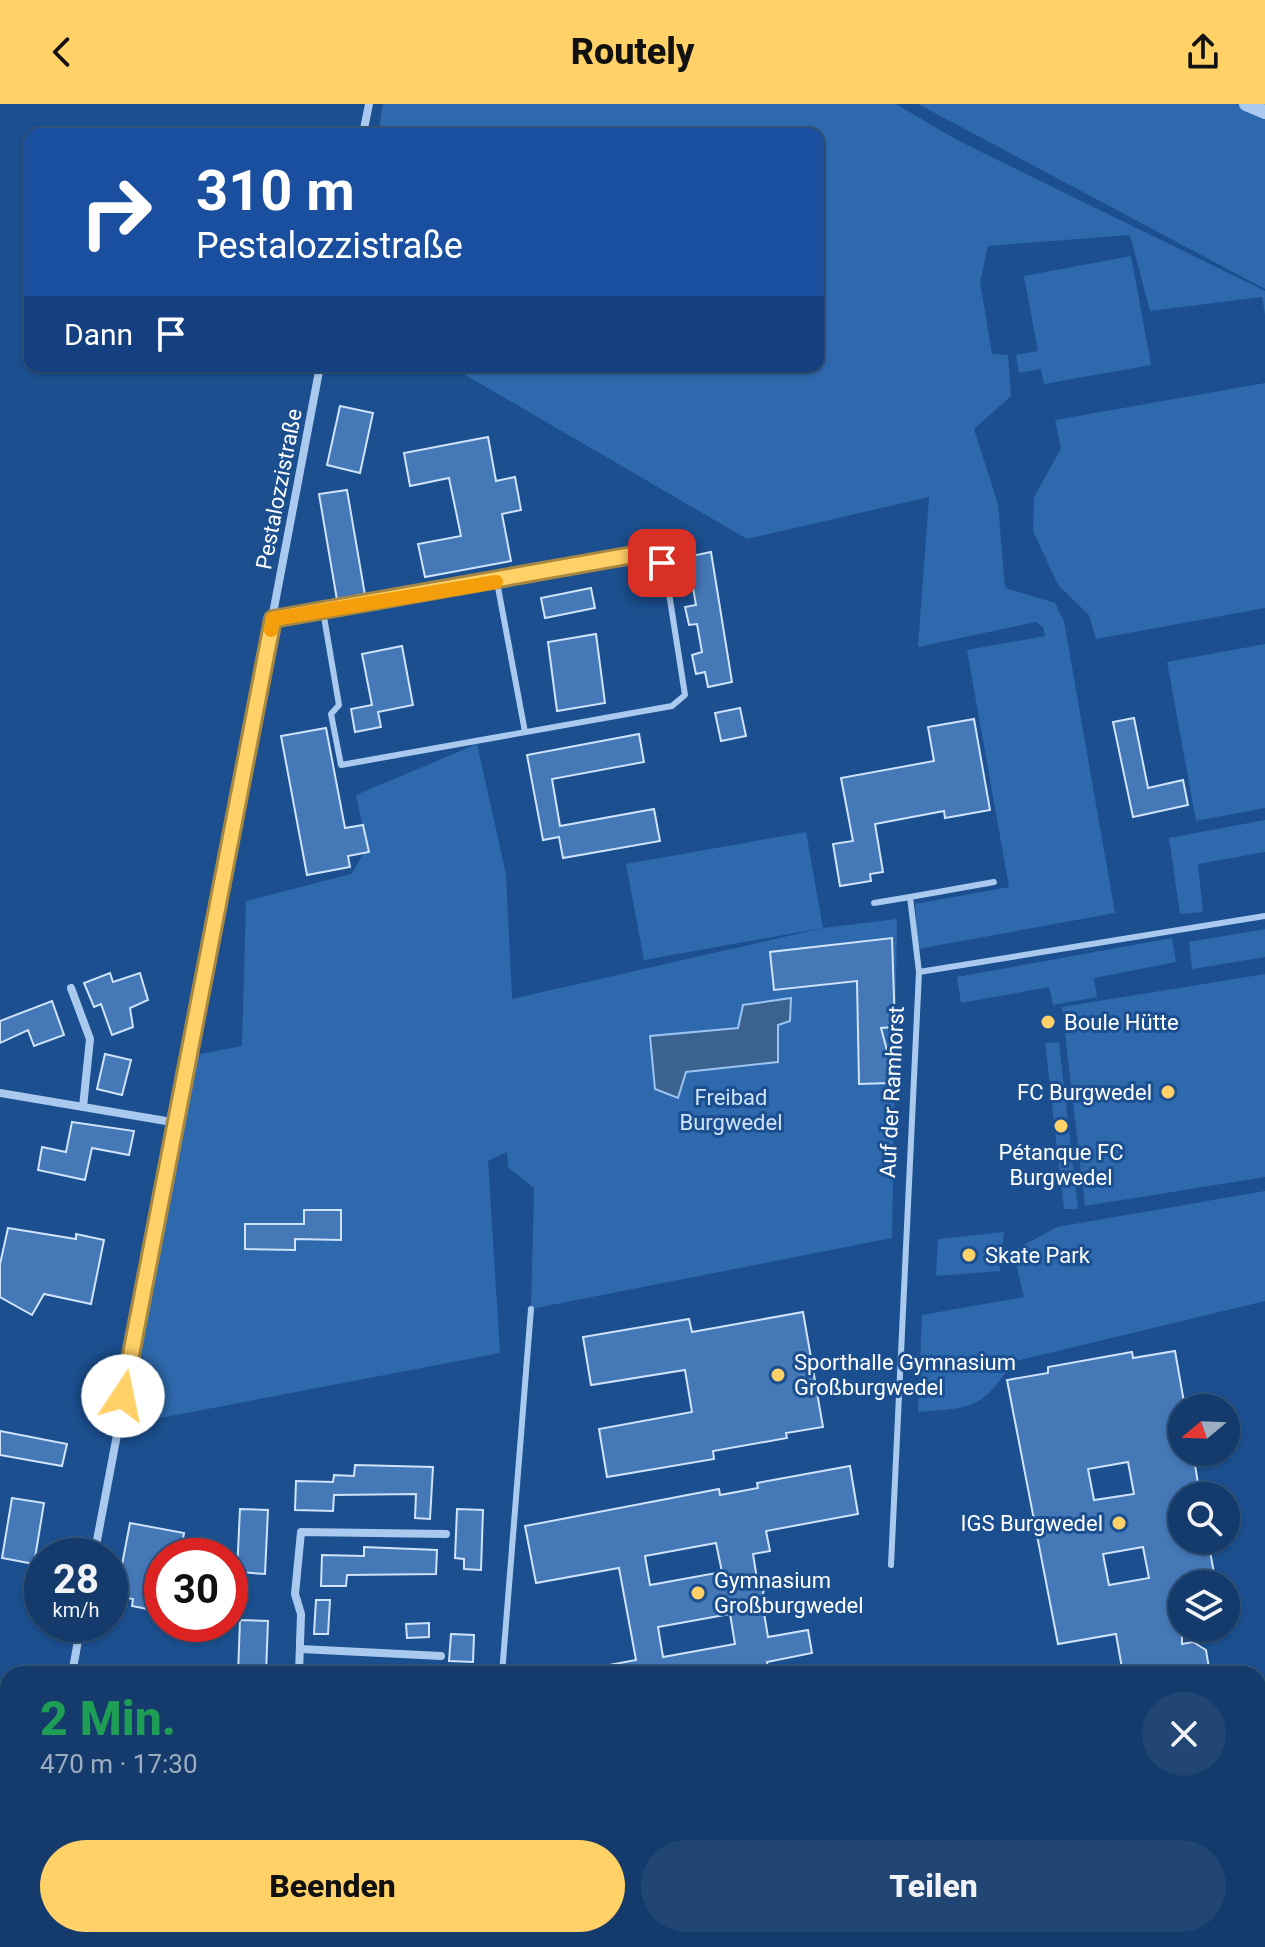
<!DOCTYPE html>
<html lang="de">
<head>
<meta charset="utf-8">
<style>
  :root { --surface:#143b6b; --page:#214673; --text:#f1f3f6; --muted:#9dadc1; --line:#33557e; --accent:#ffd166 }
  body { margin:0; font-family:Roboto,sans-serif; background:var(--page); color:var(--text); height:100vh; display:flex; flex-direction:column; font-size:30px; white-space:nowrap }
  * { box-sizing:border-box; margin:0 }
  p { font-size:26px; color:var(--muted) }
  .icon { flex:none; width:44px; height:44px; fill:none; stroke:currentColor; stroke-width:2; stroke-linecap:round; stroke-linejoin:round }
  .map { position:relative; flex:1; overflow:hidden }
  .drawer { position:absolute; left:0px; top:1562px; width:1266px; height:282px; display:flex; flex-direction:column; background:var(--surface); border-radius:24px 24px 0 0; box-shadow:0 2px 6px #0004,0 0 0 2px var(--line) }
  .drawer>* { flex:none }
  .hud { position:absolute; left:24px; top:24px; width:800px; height:244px; border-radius:16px; box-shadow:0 2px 6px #0004,0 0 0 2px var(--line); background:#1a4fa0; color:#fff; overflow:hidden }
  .needle { width:52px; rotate:251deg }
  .fabs { position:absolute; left:1168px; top:1290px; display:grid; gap:16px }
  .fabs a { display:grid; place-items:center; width:72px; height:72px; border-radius:50%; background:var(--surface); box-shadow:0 2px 6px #0004,0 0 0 2px var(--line); font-size:40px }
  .speed { position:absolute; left:24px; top:1434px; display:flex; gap:16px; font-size:40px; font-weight:700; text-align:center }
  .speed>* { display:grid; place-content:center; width:104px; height:104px; border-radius:50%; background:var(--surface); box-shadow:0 2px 6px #0004,0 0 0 2px var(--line); line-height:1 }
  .speed small { font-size:20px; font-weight:400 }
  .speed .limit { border:12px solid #d22; background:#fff; color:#111 }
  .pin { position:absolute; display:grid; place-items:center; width:68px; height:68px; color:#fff; margin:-34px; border-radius:16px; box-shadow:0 4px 12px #0006 }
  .me { position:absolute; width:88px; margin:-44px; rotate:11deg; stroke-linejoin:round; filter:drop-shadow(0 0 6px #0008) }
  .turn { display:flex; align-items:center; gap:28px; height:168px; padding:0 40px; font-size:36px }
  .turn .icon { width:104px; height:104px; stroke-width:2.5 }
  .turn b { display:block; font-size:56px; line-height:68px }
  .then { display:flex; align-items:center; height:76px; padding:0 40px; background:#0003; gap:16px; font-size:30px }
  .round { display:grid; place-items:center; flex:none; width:84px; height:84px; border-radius:42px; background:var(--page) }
  .head { display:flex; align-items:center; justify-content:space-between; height:136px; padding:0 40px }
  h1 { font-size:48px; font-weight:800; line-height:60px; color:#1e9e55 }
  .cta { display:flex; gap:16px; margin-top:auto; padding:16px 40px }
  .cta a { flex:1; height:92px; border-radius:48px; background:var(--accent); color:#111; font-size:32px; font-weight:800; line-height:92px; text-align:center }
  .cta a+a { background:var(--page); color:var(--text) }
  header { display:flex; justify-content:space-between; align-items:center; height:104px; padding:0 40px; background:var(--accent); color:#111; font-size:36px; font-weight:800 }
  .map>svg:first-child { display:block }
</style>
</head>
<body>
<header><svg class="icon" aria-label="back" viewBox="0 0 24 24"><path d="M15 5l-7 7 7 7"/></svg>Routely<svg class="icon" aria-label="share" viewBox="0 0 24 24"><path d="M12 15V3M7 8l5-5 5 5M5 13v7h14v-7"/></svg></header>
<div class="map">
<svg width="1265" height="1843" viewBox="0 0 1265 1843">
  <rect width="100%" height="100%" fill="#1b4f8f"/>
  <g fill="#2e69ad">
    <polygon points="383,0 896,0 957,36 1265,187 1265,211 1262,193 1150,207 1130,131 988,142 980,178 992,250 1008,251 1011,292 974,325 998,400 1005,484 1055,499 1064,517 1115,809 918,845 915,800 1009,783 967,546 1045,532 1043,523 1036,518 918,543 929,393 747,435 450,262 818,262 818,30 378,30"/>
    <polygon points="918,0 1265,0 1265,185"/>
    <polygon points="1131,152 1151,261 1044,280 1041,265 1019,269 1016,251 1038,247 1024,172"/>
    <polygon points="1265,279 1265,504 1096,535 1089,511 1058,481 1033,427 1034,393 1061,345 1055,316"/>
    <polygon points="1265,540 1265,704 1196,717 1167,558"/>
    <polygon points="477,640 506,770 512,895 823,824 644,856 626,760 806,728 823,824 897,815 892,1134 531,1205 534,1084 508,1063 507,1048 488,1057 500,1249 118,1322 190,952 242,942 246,797 351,770 367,744 356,691"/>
    <polygon points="1265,716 1265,748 1198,760 1203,808 1180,810 1169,734"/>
    <polygon points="1265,825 1265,853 1192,865 1189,838"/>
    <polygon points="1172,834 1176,858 1094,874 1097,893 1053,901 1049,883 961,899 957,873"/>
    <polygon points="1265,870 1265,1073 1085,1102 1062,903"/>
    <polygon points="1059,938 1078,1105 1064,1105 1045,939"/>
    <path d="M1265 1087V1197L1012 1258C983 1306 970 1304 918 1308L922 1211 1024 1193 1013 1147 1057 1123Z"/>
    <polygon points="1004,1128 1000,1167 936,1172 938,1135"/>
  </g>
  <polygon fill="#3c6290" stroke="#9cc4f0" stroke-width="2" points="791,894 790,917 778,921 778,958 686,968 678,994 655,985 650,932 738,924 743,901"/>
  <g fill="#4478b7" stroke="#cfe3fa" stroke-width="2" fill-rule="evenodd">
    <polygon points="340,302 373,309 360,369 327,361"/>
    <polygon points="488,333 496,377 515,373 521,406 502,410 511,457 425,473 418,440 461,432 449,374 410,382 404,349"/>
    <polygon points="347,386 365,491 337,496 319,390"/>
    <polygon points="711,448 732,578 708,583 705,568 696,570 692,551 702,548 697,520 689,521 685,503 696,501 691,472 680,474 677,455"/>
    <polygon points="591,484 595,504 545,514 541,494"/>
    <polygon points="596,530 605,599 557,607 548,538"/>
    <polygon points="402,542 413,601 378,608 381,623 355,628 351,605 372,601 362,550"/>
    <polygon points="740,604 746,632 721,637 715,609"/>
    <polygon points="1134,614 1148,684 1183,676 1188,701 1133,713 1113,618"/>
    <polygon points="974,615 990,706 945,714 944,707 875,720 883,768 870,770 871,777 840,782 833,740 853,737 841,674 934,657 928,623"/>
    <polygon points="326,624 345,724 363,721 369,748 348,752 350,763 307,771 281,632"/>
    <polygon points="639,630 644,658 552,675 560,722 654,705 660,737 563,754 559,733 543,736 527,651"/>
    <polygon points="892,834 895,923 881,924 888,950 890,979 859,980 857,877 774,886 770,848"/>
    <polygon points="110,869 113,878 140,869 148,896 130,904 133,923 112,931 101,900 94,903 84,879"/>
    <polygon points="52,897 64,931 34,942 28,926 0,939 0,917"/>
    <polygon points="105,950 131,956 122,991 97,985"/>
    <polygon points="72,1018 134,1027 129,1051 92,1044 85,1076 38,1066 42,1043 66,1048"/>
    <polygon points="304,1106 341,1106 341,1136 295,1135 295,1146 245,1145 245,1120 304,1120"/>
    <polygon points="8,1124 76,1135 76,1130 104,1136 91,1200 44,1190 32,1211 0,1193 0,1160"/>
    <polygon points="803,1208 823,1323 786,1329 787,1334 713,1347 714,1355 607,1373 599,1325 692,1308 685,1266 591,1281 583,1233 689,1215 692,1228"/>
    <path d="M1175 1247 1185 1304H1182V1348H1193L1200 1392H1182V1436H1208L1216 1480H1182V1540L1193 1538 1206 1546 1210 1570H1123L1116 1530 1058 1540 1007 1276 1048 1269V1263L1132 1248 1133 1254ZM1128 1358 1134 1390 1094 1396 1088 1365ZM1143 1443 1149 1474 1109 1481 1103 1450Z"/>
    <polygon points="0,1327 67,1340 62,1362 0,1351"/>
    <polygon points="355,1361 433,1363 430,1415 415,1414 416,1390 334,1391 333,1407 295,1406 296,1377 333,1378 334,1371 354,1372"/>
    <path d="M850 1362 858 1410 766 1427 770 1447 753 1450 757 1475 765 1476 762 1497 768 1533 808 1526 812 1549 767 1558 769 1570H599L598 1563 636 1556 619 1464 536 1479 525 1422 719 1385 720 1391 758 1384 757 1379ZM716 1439 722 1468 650 1481 645 1452ZM730 1510 735 1540 663 1553 658 1523Z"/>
    <polygon points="12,1394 44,1399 34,1460 2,1454"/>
    <polygon points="240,1405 268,1406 265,1470 237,1468"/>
    <polygon points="457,1405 483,1406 481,1466 464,1465 464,1455 455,1454"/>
    <polygon points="130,1419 184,1429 180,1452 162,1452 162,1508 132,1502 133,1495 116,1492"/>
    <polygon points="364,1443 437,1446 436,1470 347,1471 346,1482 321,1482 322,1451 364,1452"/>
    <polygon points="316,1496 330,1496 328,1530 314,1530"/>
    <polygon points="240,1516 268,1517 266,1570 238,1570"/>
    <polygon points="429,1519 429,1533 407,1534 406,1520"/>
    <polygon points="451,1530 474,1531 473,1558 449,1557"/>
  </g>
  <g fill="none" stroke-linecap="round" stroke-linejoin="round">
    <g stroke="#a9c9ee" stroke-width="6">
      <polyline points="497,478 525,628"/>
      <polyline points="273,515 644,449 655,452 666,470 685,591 672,602 341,661 331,610 339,601 323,507"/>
      <polyline points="874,799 910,793"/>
      <polyline points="919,868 910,793 994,778"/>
      <polyline points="891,1461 919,868 1265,812"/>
      <polyline points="502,1570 531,1205"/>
      <polyline points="655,1836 655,1843"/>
      <polyline points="885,1836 887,1843"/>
      <polyline points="480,1843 481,1836"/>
      <polyline points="824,1843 862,1836"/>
    </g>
    <g stroke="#a9c9ee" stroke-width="8">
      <polyline points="363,30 369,0"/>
      <polyline points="71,884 90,935 83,1003"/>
      <polyline points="0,989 178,1019"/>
      <polyline points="94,1452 320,262"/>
      <polyline points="301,1545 441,1552"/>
      <polyline points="72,1570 81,1520"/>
      <polyline points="299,1570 301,1510 295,1490 301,1428 446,1430"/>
      <polyline points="298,1836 299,1843"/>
      <polyline points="22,1843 23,1836"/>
    </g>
    <polyline stroke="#a9c9ee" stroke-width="14" points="1246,0 1265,8"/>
    <g stroke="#d6e6fa" stroke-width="16">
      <polyline points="1258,1821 1265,1820"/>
      <polyline points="1139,1843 1177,1836"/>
      <polyline points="1231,1843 1265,1837"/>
    </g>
  </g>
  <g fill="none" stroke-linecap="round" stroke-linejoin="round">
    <defs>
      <polyline id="route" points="123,1292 273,515 644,449 655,452 662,459"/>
    </defs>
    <use href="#route" stroke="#a68842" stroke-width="20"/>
    <use href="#route" stroke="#ffd166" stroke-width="14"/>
    <polyline stroke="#f59e0b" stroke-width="14" points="271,526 273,515 496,478"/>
  </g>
  <g fill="#ffd166" stroke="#1b4f8f" stroke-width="3">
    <circle cx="1048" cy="918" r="8"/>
    <circle cx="1168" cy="988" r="8"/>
    <circle cx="1061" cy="1022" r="8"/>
    <circle cx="969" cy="1151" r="8"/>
    <circle cx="778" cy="1271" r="8"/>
    <circle cx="1119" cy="1419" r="8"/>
    <circle cx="698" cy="1489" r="8"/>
  </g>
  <g text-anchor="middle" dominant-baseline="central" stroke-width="6" stroke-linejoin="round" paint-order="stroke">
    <g font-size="22" fill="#fff" stroke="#1b4f8f">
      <text transform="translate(279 385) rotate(-79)">Pestalozzistraße</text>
      <text transform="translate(892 988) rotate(-87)">Auf der Ramhorst</text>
    </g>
    <g font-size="22" fill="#fff" stroke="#1b4f8f" text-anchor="start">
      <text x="1064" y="918">Boule Hütte</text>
      <text x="1152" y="988" text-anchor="end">FC Burgwedel</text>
      <text x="1061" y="1048" text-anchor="middle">Pétanque FC<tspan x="1061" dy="25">Burgwedel</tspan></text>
      <text x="985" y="1151">Skate Park</text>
      <text x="794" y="1258">Sporthalle Gymnasium<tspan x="794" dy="25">Großburgwedel</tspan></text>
      <text x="1103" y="1419" text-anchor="end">IGS Burgwedel</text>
      <text x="714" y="1476">Gymnasium<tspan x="714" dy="25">Großburgwedel</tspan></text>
    </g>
    <g font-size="22" fill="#cfe3fa" stroke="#1b4f8f">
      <text x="731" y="993">Freibad<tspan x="731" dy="25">Burgwedel</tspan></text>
    </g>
  </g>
</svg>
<div class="fabs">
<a><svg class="needle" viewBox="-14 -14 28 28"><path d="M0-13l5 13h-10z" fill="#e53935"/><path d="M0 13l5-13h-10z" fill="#9dadc1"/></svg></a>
<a><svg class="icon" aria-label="search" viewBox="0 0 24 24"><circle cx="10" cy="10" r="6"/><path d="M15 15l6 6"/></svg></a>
<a><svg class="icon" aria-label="layers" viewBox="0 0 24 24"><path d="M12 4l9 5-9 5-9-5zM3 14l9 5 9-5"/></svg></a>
</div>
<div class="speed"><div>28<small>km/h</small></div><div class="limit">30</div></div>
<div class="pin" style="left:662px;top:459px;background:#d93025"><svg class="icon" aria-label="arrive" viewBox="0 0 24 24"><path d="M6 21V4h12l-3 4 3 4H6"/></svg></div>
<svg class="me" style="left:123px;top:1292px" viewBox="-20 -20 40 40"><circle r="19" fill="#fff"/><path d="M0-13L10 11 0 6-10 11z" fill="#ffd166"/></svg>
<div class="hud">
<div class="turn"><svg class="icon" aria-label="right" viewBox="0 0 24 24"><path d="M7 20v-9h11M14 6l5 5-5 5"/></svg><div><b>310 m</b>Pestalozzistraße</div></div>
<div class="then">Dann<svg class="icon" aria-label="arrive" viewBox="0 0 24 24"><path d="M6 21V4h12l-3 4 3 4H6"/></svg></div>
</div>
<section class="drawer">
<div class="head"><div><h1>2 Min.</h1><p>470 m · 17:30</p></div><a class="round"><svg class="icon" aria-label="close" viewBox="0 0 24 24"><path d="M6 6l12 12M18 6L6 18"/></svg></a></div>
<div class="cta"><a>Beenden</a><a>Teilen</a></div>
</section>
</div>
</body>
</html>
